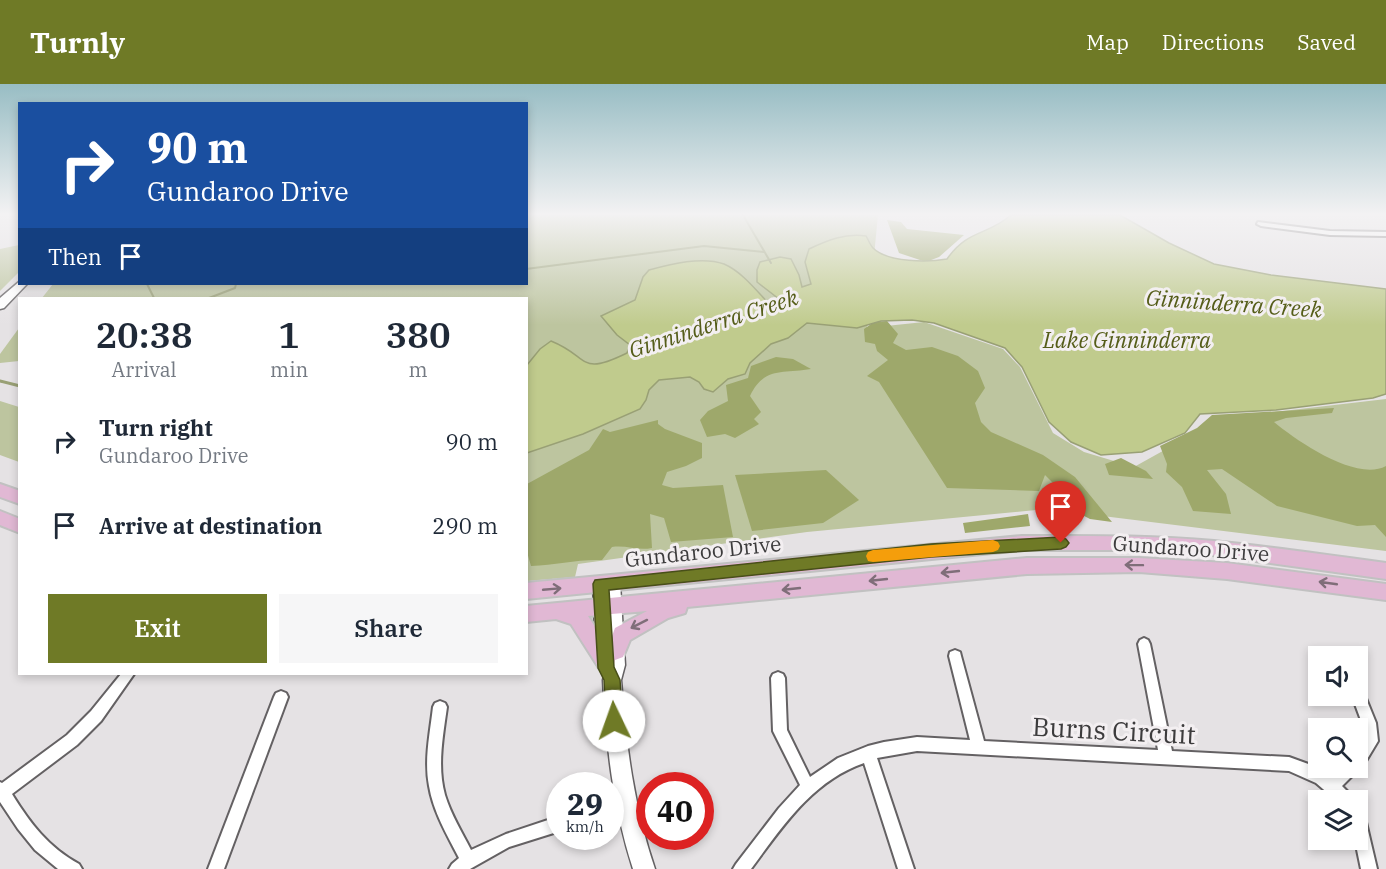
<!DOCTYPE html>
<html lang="en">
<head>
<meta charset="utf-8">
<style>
  :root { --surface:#fff; --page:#f6f6f7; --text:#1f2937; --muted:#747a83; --accent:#6f7a26 }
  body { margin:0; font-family:"IBM Plex Serif",serif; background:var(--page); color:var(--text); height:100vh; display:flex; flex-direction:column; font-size:22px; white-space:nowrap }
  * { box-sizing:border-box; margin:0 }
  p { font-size:20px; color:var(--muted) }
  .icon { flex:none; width:33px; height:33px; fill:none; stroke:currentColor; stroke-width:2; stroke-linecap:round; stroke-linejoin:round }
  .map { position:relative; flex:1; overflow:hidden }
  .drawer { position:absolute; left:18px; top:213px; width:510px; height:378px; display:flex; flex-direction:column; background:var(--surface); border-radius:0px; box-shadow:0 3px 9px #0003 }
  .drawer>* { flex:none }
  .banner { position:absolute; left:18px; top:18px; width:510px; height:183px; border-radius:0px; box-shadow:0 3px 9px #0003; background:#1a4fa0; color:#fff; overflow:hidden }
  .tools { position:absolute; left:1308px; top:562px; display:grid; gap:12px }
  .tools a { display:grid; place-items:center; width:60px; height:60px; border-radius:0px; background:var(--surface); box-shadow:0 3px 9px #0003; font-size:30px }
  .speed { position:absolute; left:546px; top:688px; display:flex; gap:12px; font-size:30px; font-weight:700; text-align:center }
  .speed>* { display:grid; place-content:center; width:78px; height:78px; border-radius:50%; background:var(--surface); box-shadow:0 3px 9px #0003; line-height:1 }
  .speed small { font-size:15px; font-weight:400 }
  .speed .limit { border:9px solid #d22; background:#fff; color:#111 }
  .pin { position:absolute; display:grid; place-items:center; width:51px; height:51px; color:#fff; margin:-62px -26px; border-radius:50% 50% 50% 0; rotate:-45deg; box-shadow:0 0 6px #0007 }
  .pin .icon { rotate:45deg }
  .me { position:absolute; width:66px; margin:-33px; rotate:357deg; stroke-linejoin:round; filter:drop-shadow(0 0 4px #0008) }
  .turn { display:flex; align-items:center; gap:21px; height:126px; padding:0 30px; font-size:27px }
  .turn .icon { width:78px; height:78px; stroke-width:2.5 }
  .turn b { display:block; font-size:42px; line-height:51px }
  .then { display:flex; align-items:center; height:57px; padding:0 30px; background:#0003; gap:12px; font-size:22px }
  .eta { display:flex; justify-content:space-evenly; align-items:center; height:102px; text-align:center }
  .eta b { font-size:36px; font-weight:600; line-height:42px }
  .button { display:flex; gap:12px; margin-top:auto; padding:12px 30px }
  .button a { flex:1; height:69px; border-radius:0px; background:var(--accent); color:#fff; font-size:24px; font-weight:600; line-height:69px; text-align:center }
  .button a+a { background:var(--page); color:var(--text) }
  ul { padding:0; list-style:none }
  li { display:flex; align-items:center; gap:18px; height:84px; padding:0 30px }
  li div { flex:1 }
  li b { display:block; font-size:22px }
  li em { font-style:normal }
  header { display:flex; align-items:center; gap:36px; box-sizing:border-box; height:84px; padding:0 30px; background:var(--accent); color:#fff }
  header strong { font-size:28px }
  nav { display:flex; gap:33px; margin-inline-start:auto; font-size:21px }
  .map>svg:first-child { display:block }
</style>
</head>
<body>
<header>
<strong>Turnly</strong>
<nav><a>Map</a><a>Directions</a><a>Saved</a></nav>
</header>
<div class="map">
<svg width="1386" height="785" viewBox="0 0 1386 785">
  <rect width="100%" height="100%" fill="#e5e2e4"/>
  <g fill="#bdc59f">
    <polygon points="527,131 878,131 867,244 924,238 1003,265 1020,283 1053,349 1084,368 1134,383 1222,334 1386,315 1386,467 1046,425 807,448 578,480 575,493 527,497 526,214 42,214 53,200 526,200"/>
    <polygon points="19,161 19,188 0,207 0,165"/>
    <polygon points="19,244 19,277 0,279 0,270"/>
    <polygon points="0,317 19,323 19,378 0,371"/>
  </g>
  <g fill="#9ea86b">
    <polygon points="887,136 901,138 907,145 964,151 939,173 926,178 899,169"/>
    <polygon points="887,237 898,250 893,259 906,266 932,263 958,272 978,287 985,304 975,319 981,338 991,348 1043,371 1075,393 1112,438 1090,435 1059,419 1063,409 1045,391 1039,407 947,404 879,298 867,292 888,276 877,267 875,260 865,258 864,245 874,238"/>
    <path d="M776 273 793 275 811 285C783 290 764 282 750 312L761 328 754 335 759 340 735 354 725 350 707 353 700 336 708 327 728 317 726 301 748 294 751 282Z"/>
    <path d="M1334 324 1332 329 1286 334 1274 338C1297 357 1356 398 1386 382V453L1375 441 1357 442 1277 422 1222 385 1207 386 1226 410 1231 430 1193 427 1182 403 1166 388 1167 380 1160 362 1197 344 1212 331Z"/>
    <path d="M658 336V340L665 345 702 359V374L686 382 667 388 662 401 673 404 723 401 733 453 671 458 664 434 650 430 652 464C638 467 627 461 612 463L602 476C578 475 556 481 531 482L527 468V400L589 366 603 345 610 348Z"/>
    <polygon points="1121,374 1146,387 1153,395 1109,391 1105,380"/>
    <polygon points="826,386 859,416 823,439 752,447 735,391"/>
    <polygon points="1028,430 1030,442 965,449 963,439"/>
  </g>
  <path fill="#c0cb8d" stroke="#99a075" stroke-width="1.5" d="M1011 131H1120L1169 159 1214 180 1271 191 1386 205V310L1373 314 1276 326 1200 330 1185 349 1142 368 1101 371 1071 358 1049 338 1022 283 1005 264 934 239 912 236 881 237 857 244 807 239 788 254 771 260 750 279 745 290 728 295 713 308 704 305 699 298 690 293 659 296 649 306 646 316 640 325 583 350 527 369V281L540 265 551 257C591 273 578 293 627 269L630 261 617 251 601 232 635 216 643 193 649 186C671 180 702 172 724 180 743 188 759 210 773 224L786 225 784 219 757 198V186L760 178 780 173 791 175 799 191 802 203 811 200 805 178 809 165C828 156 845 149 866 152 868 155 870 161 873 164 888 179 929 178 947 175 968 145 987 152 1011 131Z"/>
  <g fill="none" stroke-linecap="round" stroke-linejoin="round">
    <g stroke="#99a075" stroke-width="2">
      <polyline points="743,131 771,179"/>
      <polyline points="526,185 704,162 764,168"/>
      <polyline points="147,200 154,214"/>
      <polyline points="209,214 235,204 236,200"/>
      <polyline points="0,297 3,298"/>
    </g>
    <polyline stroke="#99a075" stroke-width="3" points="0,297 20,302"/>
    <defs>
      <g id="street">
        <polygon points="1258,138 1330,147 1386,148 1386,152 1330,151 1261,142 1257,140"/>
        <path d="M1144 554 1148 556 1150 560 1172 667 1289 673 1311 681 1331 693 1340 684H1357L1355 689 1342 702 1352 712 1354 717H1337L1316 699 1289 687 917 667 877 674 914 785H898L864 679C812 697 782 743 751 785H733L736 780 779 724 800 701 773 647 771 594 773 590 778 588 783 590 785 594 787 646 810 693 838 674 868 662 884 658 917 653 970 656 949 572 950 568 955 566 960 568 961 572 984 657 1158 666 1138 560 1140 556Z"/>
        <path d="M121 590H134L101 637 77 661 12 710C30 739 48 763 79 780L82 785H58L35 766 18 745 0 718V698L2 699 67 651 91 627Z"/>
        <polygon points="1358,605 1363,607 1376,639 1378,657 1363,682 1358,684 1358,665 1364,656 1362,639 1352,612 1358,612"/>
        <polygon points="281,607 286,609 288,613 224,785 208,785 274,613 276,609"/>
        <path d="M440 617 445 619 447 623C443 652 437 683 445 711 451 731 462 748 471 766L506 750 560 732V747L509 763 470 785H449L452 780 459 774C447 751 433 727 429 702 424 676 430 649 433 623L435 619Z"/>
        <polygon points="624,714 629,716 631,721 629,726 610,732 610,718"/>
        <polygon points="1358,727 1363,729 1365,734 1377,785 1361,785 1355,756 1358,756"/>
      </g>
      <g id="secondary">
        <polygon points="20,197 20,200 27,200 4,224 0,225 0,214"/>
        <path d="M612 492 618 494 620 499 625 581 621 596C626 661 634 723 655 785H633C613 723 606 661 603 596L606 584 599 582 596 576 593 500 595 495Z"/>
      </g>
      <g id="primary">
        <polygon points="0,400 20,407 20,420 0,413"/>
        <polygon points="0,427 20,435 20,449 0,441"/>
        <path d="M1022 452C1086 452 1150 451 1214 457 1271 463 1329 471 1386 479V495L1212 471 1117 466H1022L526 515V499Z"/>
        <path d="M1027 474H1139L1227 479 1386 500V516L1227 495 1139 488 1027 490 687 523 685 529 668 534 630 556 623 573 615 576 613 584 606 587 599 584 571 540 556 535 526 538V522ZM647 527 615 544 608 563 588 532Z"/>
      </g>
    </defs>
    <use href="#street" stroke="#646163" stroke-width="4"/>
    <use href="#secondary" stroke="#646163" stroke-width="3"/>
    <use href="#primary" stroke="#c1c1c1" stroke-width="4"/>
    <use href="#street" fill="#fff" fill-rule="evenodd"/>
    <use href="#secondary" fill="#fff" fill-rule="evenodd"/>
    <use href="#primary" fill="#e1b8d4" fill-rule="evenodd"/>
  </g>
  <defs><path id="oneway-shaft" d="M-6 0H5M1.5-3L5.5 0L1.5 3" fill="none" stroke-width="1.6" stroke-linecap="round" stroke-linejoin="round" transform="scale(1.5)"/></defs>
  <g stroke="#7f6e79">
    <use href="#oneway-shaft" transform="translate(1134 481) rotate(-179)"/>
    <use href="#oneway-shaft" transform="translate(950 488) rotate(174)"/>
    <use href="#oneway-shaft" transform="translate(878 496) rotate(174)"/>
    <use href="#oneway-shaft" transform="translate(1328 499) rotate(-172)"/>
    <use href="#oneway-shaft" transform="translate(552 505) rotate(-5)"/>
    <use href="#oneway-shaft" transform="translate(791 505) rotate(174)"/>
    <use href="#oneway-shaft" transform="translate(639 540) rotate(153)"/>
  </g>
  <linearGradient id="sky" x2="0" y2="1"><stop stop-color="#98bdc4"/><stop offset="0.54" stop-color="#f3f2f3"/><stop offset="1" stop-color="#f3f2f3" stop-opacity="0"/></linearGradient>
  <rect width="1386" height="241" fill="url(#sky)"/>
  <polygon fill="#6f7a26" stroke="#484f19" stroke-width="1.5" points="1061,453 1066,455 1069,459 1066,463 1061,465 931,473 609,506 614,583 620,596 623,637 621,643 614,645 608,643 606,637 604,596 598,584 593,500 595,496 931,460"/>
  <polygon fill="#f59e0b" points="993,456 998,458 1000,462 998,466 993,468 873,478 868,477 866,472 868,468 873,466"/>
  <g text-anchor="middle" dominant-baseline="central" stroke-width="6" stroke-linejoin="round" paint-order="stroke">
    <g font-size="21" fill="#3d3c3d" stroke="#f3eff1">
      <text transform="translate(1191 464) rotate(4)">Gundaroo Drive</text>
      <text transform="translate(703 467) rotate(-6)">Gundaroo Drive</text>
    </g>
    <g font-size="22" font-style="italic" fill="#555d19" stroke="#f3eff1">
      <text transform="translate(1234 219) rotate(4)">Ginninderra Creek</text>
      <text transform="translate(713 239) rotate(-18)">Ginninderra Creek</text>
      <text x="1127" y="255">Lake Ginninderra</text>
    </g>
    <g font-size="26" fill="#3d3c3d" stroke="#f3eff1">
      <text transform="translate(1114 646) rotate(3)">Burns Circuit</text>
    </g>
  </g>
</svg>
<div class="tools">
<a><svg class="icon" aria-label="sound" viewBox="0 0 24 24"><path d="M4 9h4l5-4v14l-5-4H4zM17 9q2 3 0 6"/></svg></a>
<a><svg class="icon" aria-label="search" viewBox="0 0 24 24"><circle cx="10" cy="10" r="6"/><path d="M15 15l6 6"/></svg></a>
<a><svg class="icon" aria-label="layers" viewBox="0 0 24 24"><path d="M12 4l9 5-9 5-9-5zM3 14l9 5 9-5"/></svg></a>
</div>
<div class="speed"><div>29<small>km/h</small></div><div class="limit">40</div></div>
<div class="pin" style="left:1061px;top:459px;background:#d93025"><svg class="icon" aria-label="arrive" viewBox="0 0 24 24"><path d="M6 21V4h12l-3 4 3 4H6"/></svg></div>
<svg class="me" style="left:614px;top:637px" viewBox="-20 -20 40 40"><circle r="19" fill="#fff"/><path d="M0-13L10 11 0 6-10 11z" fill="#6f7a26"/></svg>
<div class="banner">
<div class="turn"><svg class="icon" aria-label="right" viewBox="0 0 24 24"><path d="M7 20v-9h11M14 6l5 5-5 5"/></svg><div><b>90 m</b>Gundaroo Drive</div></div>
<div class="then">Then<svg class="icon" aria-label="arrive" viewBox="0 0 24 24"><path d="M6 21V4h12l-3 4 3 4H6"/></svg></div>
</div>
<section class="drawer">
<div class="eta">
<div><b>20:38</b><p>Arrival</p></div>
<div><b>1</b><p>min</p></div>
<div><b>380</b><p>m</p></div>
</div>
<ul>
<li><svg class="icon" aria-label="right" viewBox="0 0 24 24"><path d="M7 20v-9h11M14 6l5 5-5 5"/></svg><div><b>Turn right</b><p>Gundaroo Drive</p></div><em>90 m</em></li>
<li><svg class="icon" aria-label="arrive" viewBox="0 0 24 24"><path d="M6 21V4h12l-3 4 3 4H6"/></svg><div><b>Arrive at destination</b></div><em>290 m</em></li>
</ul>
<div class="button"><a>Exit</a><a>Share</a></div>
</section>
</div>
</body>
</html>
